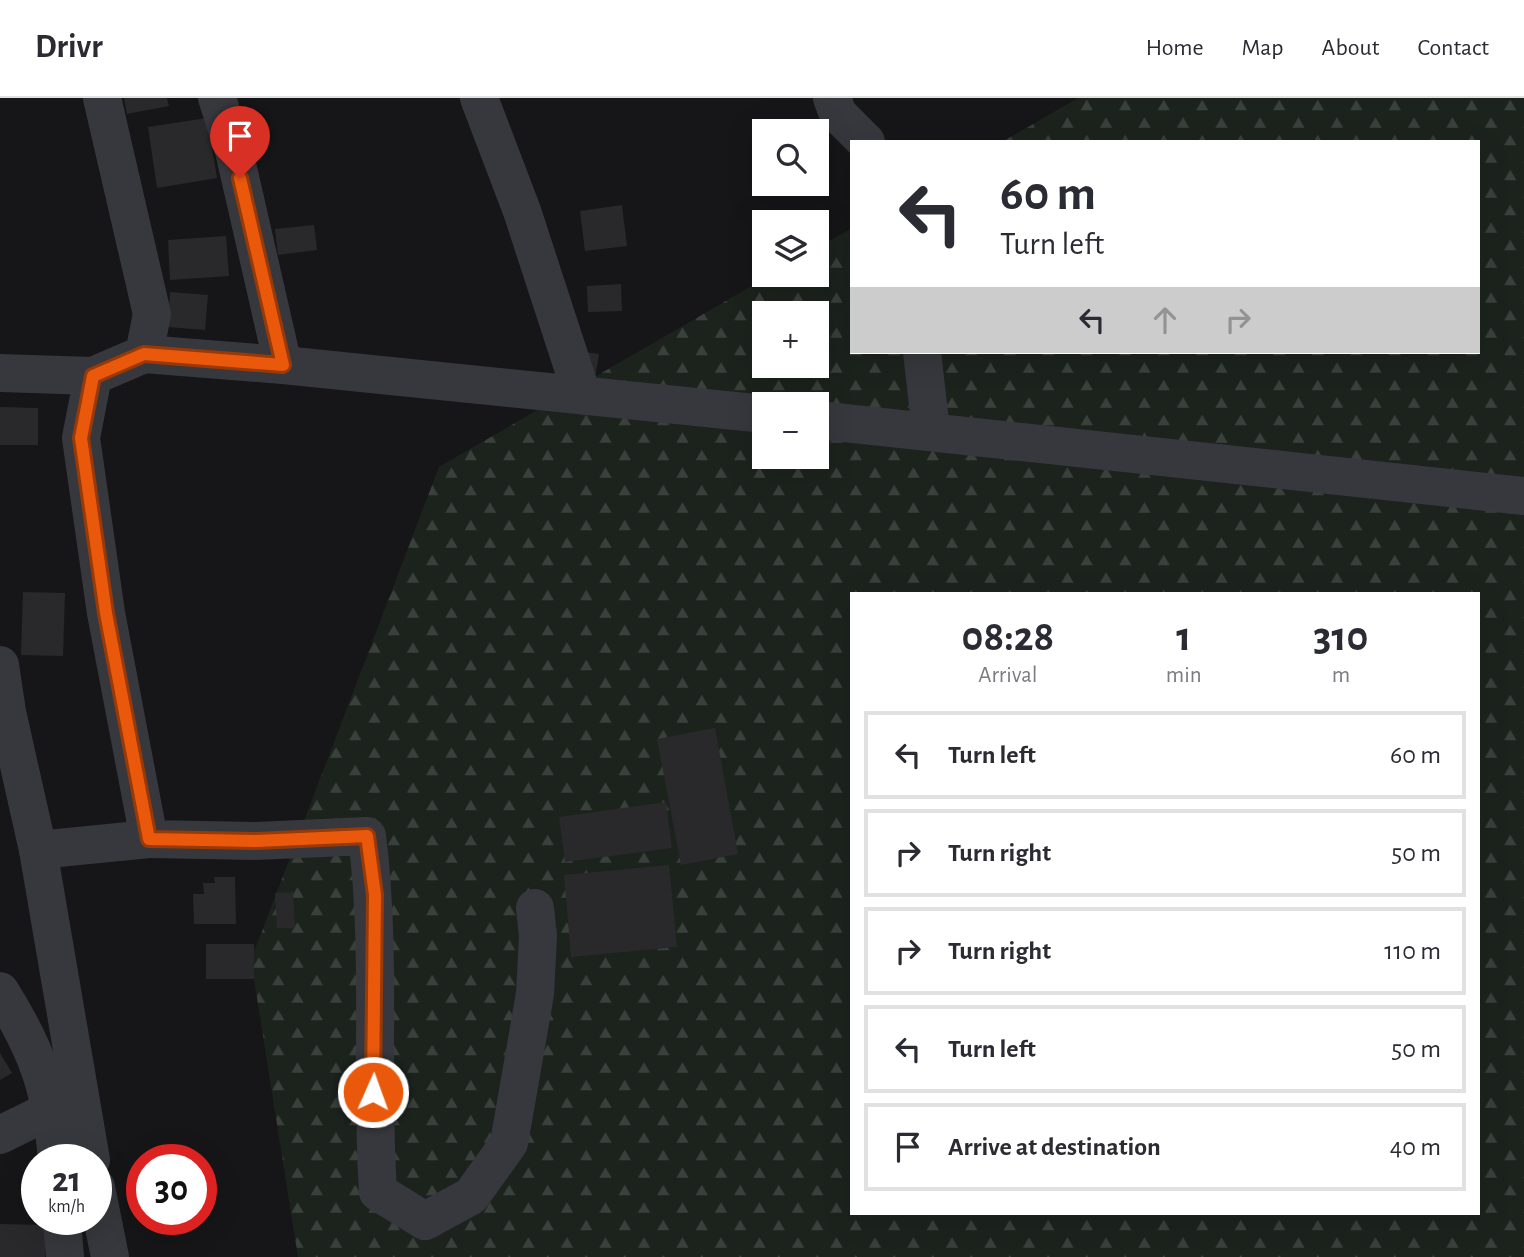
<!DOCTYPE html>
<html lang="en">
<head>
<meta charset="utf-8">
<style>
  :root { --surface:#fff; --page:#f2f2f3; --text:#2b2b33; --muted:#7c7c81; --line:#e1e1e2 }
  body { margin:0; font-family:"Alegreya Sans",sans-serif; background:var(--page); color:var(--text); height:100vh; display:flex; flex-direction:column; font-size:26px; white-space:nowrap }
  * { box-sizing:border-box; margin:0 }
  p { font-size:23px; color:var(--muted) }
  .icon { flex:none; width:38px; height:38px; fill:none; stroke:currentColor; stroke-width:2; stroke-linecap:round; stroke-linejoin:round }
  .map { position:relative; flex:1; overflow:hidden }
  .details { position:absolute; left:850px; top:494px; width:630px; height:623px; display:flex; flex-direction:column; background:var(--surface); border-radius:0px; box-shadow:0 7px 28px #0002 }
  .details>* { flex:none }
  .top-card { position:absolute; left:850px; top:42px; width:630px; height:214px; border-radius:0px; box-shadow:0 7px 28px #0002; background:#fff; color:var(--text); overflow:hidden }
  .controls { position:absolute; left:752px; top:21px; display:grid; gap:14px }
  .controls a { display:grid; place-items:center; width:77px; height:77px; border-radius:0px; background:var(--surface); box-shadow:0 7px 28px #0002; font-size:35px }
  .speed { position:absolute; left:21px; top:1046px; display:flex; gap:14px; font-size:35px; font-weight:700; text-align:center }
  .speed>* { display:grid; place-content:center; width:91px; height:91px; border-radius:50%; background:var(--surface); box-shadow:0 7px 28px #0002; line-height:1 }
  .speed small { font-size:18px; font-weight:400 }
  .speed .limit { border:10px solid #d22; background:#fff; color:#111 }
  .pin { position:absolute; display:grid; place-items:center; width:60px; height:60px; color:#fff; margin:-72px -30px; border-radius:50% 50% 50% 0; rotate:-45deg; box-shadow:0 0 7px #0007 }
  .pin .icon { rotate:45deg }
  .me { position:absolute; width:77px; margin:-38px; rotate:2deg; stroke-linejoin:round; filter:drop-shadow(0 0 5px #0008) }
  .turn { display:flex; align-items:center; gap:24px; height:147px; padding:0 35px; font-size:32px }
  .turn .icon { width:91px; height:91px; stroke-width:2.5 }
  .turn b { display:block; font-size:49px; line-height:60px }
  .lanes { display:flex; align-items:center; height:66px; padding:0 35px; background:#0003; justify-content:center; gap:35px; direction:ltr }
  .lanes .off { opacity:.35 }
  .eta { display:flex; justify-content:space-evenly; align-items:center; height:119px; text-align:center }
  .eta b { font-size:42px; font-weight:700; line-height:49px }
  ul { padding:0; list-style:none }
  li { display:flex; align-items:center; gap:21px; height:88px; margin:0 14px 10px; padding:0 21px; border:4px solid var(--line); border-radius:0px }
  li div { flex:1 }
  li b { display:block; font-size:26px }
  li em { font-style:normal }
  header { display:flex; align-items:center; gap:42px; box-sizing:border-box; height:98px; padding:0 35px; background:var(--surface); border-bottom:2px solid var(--line) }
  header strong { font-size:33px }
  nav { display:flex; gap:38px; margin-inline-start:auto; font-size:24px }
  .map>svg:first-child { display:block }
</style>
</head>
<body>
<header>
<strong>Drivr</strong>
<nav><a>Home</a><a>Map</a><a>About</a><a>Contact</a></nav>
</header>
<div class="map">
<svg width="1524" height="1159" viewBox="0 0 1524 1159">
  <defs>
    <pattern id="forest-firs" width="22" height="20" patternUnits="userSpaceOnUse" patternTransform="scale(1.75)"><rect width="22" height="20" fill="#1c231d"/><path d="M5 1l3.5 6h-7zM16 11l3.5 6h-7z" fill="#3a403c"/></pattern>
  </defs>
  <rect width="100%" height="100%" fill="#161618"/>
  <path fill="url(#forest-firs)" fill-rule="evenodd" d="M1078 0H1524V1159H298L251 862 439 369 771 177H817V150L852 130V254H1479V44H1002ZM765 215H817V268H765ZM765 306H817V359H765ZM852 495H1479V1115H852Z"/>
  <g fill="#29292c">
    <polygon points="124,0 167,0 169,8 127,16"/>
    <polygon points="207,20 217,80 157,90 148,29"/>
    <polygon points="622,107 627,148 585,153 580,113"/>
    <polygon points="314,127 317,152 278,157 275,131"/>
    <polygon points="226,138 229,178 170,182 168,142"/>
    <polygon points="621,186 622,213 588,214 587,188"/>
    <polygon points="170,194 208,197 205,232 168,229"/>
    <polygon points="585,254 599,256 595,280"/>
    <polygon points="0,309 38,310 38,347 0,347"/>
    <polygon points="23,494 65,495 63,558 21,557"/>
    <polygon points="715,630 738,756 681,767 657,641"/>
    <polygon points="666,704 672,750 565,764 559,719"/>
    <polygon points="669,767 677,849 571,859 564,777"/>
    <polygon points="214,779 235,779 236,826 194,826 193,796 204,796 203,785 215,785"/>
    <polygon points="293,794 295,830 277,830 275,795"/>
    <rect x="206" y="846" width="48" height="35"/>
    <polygon points="0,955 12,975 0,982"/>
    <polygon points="0,1126 46,1127 45,1159 0,1159"/>
  </g>
  <g fill="none" stroke-linecap="round" stroke-linejoin="round">
    <g stroke="#37383d" stroke-width="38">
      <path d="M102 0 152 216 144 256 93 278 81 340 106 515 149 741 256 743 367 738C382 856 370 975 378 1094L425 1123 471 1098 509 1045 535 896 538 838 535 810"/>
      <polyline points="217,0 234,53 283,267"/>
      <polyline points="479,0 522,113 582,297"/>
      <polyline points="832,0 838,16 866,44"/>
      <polyline points="922,254 931,333"/>
      <polyline points="144,256 283,267 765,316"/>
      <polyline points="0,275 93,278"/>
      <polyline points="817,322 1524,398"/>
      <polyline points="0,567 7,614 38,752"/>
      <path d="M0 893C38 953 51 992 57 1062"/>
      <polyline points="0,1037 53,1011"/>
      <polyline points="91,1062 38,752 149,741"/>
      <polyline points="96,1089 110,1159"/>
      <polyline points="62,1122 65,1159"/>
    </g>
  </g>
  <g fill="none" stroke-linecap="round" stroke-linejoin="round">
    <defs>
      <polyline id="route" points="240,80 283,267 144,256 93,278 81,340 106,515 149,741 256,743 367,738 375,797 373,994"/>
    </defs>
    <use href="#route" stroke="#983908" stroke-width="18"/>
    <use href="#route" stroke="#ea580c" stroke-width="12"/>
  </g>
</svg>
<div class="controls">
<a><svg class="icon" aria-label="search" viewBox="0 0 24 24"><circle cx="10" cy="10" r="6"/><path d="M15 15l6 6"/></svg></a>
<a><svg class="icon" aria-label="layers" viewBox="0 0 24 24"><path d="M12 4l9 5-9 5-9-5zM3 14l9 5 9-5"/></svg></a>
<a>+</a>
<a>−</a>
</div>
<div class="speed"><div>21<small>km/h</small></div><div class="limit">30</div></div>
<div class="pin" style="left:240px;top:80px;background:#d93025"><svg class="icon" aria-label="arrive" viewBox="0 0 24 24"><path d="M6 21V4h12l-3 4 3 4H6"/></svg></div>
<svg class="me" style="left:373px;top:994px" viewBox="-20 -20 40 40"><circle r="17" fill="#ea580c" stroke="#fff" stroke-width="3"/><path d="M0-11L8 9 0 5-8 9z" fill="#fff"/></svg>
<div class="top-card">
<div class="turn"><svg class="icon" aria-label="left" viewBox="0 0 24 24"><path d="M17 20v-9H6M10 6l-5 5 5 5"/></svg><div><b>60 m</b>Turn left</div></div>
<div class="lanes"><svg class="icon" aria-label="left" viewBox="0 0 24 24"><path d="M17 20v-9H6M10 6l-5 5 5 5"/></svg><svg class="icon off" aria-label="ahead" viewBox="0 0 24 24"><path d="M12 20V5M6 11l6-6 6 6"/></svg><svg class="icon off" aria-label="right" viewBox="0 0 24 24"><path d="M7 20v-9h11M14 6l5 5-5 5"/></svg></div>
</div>
<section class="details">
<div class="eta">
<div><b>08:28</b><p>Arrival</p></div>
<div><b>1</b><p>min</p></div>
<div><b>310</b><p>m</p></div>
</div>
<ul>
<li><svg class="icon" aria-label="left" viewBox="0 0 24 24"><path d="M17 20v-9H6M10 6l-5 5 5 5"/></svg><div><b>Turn left</b></div><em>60 m</em></li>
<li><svg class="icon" aria-label="right" viewBox="0 0 24 24"><path d="M7 20v-9h11M14 6l5 5-5 5"/></svg><div><b>Turn right</b></div><em>50 m</em></li>
<li><svg class="icon" aria-label="right" viewBox="0 0 24 24"><path d="M7 20v-9h11M14 6l5 5-5 5"/></svg><div><b>Turn right</b></div><em>110 m</em></li>
<li><svg class="icon" aria-label="left" viewBox="0 0 24 24"><path d="M17 20v-9H6M10 6l-5 5 5 5"/></svg><div><b>Turn left</b></div><em>50 m</em></li>
<li><svg class="icon" aria-label="arrive" viewBox="0 0 24 24"><path d="M6 21V4h12l-3 4 3 4H6"/></svg><div><b>Arrive at destination</b></div><em>40 m</em></li>
</ul>
</section>
</div>
</body>
</html>
